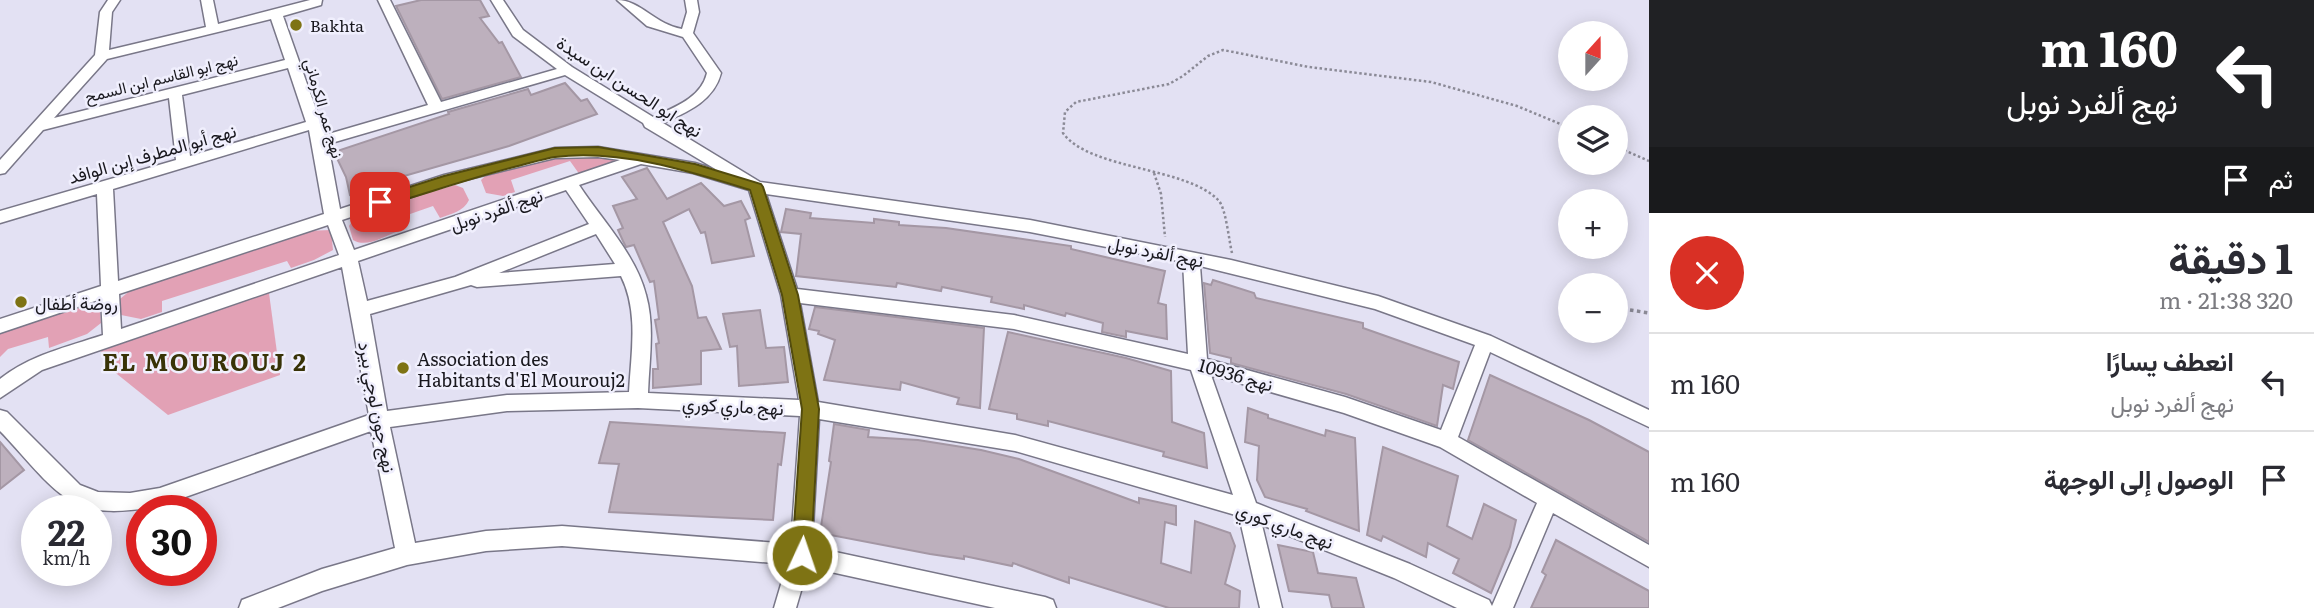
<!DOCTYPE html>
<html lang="ar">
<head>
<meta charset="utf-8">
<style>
  :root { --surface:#fff; --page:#f2f2f3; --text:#2b2b33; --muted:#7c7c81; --line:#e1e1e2 }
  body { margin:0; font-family:Literata,Vazirmatn,serif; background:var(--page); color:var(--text); direction:rtl; height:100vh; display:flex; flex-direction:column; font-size:26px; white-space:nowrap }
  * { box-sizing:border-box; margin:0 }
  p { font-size:23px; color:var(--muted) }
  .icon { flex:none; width:38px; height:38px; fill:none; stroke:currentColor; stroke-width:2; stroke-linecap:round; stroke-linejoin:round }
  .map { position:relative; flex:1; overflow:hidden; direction:ltr }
  .panel { display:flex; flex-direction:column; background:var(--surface); width:665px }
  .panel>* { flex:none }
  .hud { background:#202124; color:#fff; overflow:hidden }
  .needle { width:46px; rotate:21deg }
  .fabs { position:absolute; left:1558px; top:21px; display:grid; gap:14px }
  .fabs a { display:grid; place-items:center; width:70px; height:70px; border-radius:50%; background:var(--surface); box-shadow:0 4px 18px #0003; font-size:35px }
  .speed { position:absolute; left:21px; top:495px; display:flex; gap:14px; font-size:35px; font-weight:700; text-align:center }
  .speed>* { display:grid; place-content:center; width:91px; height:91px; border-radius:50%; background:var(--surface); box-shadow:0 4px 18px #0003; line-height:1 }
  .speed small { font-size:18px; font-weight:400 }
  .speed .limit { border:10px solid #d22; background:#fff; color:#111 }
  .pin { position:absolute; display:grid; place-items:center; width:60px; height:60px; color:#fff; margin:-30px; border-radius:14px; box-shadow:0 4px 10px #0006 }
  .me { position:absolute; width:77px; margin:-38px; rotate:3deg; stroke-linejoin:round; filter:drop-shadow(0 0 5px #0008) }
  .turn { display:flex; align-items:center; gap:24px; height:147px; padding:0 21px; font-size:32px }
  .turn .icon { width:91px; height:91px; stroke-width:2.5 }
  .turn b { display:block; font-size:49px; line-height:60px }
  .then { display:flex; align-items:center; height:66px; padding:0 21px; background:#0003; gap:14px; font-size:26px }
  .round { display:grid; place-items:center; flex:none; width:74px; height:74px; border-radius:37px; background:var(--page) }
  .headline { display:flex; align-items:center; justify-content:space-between; height:119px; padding:0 21px }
  h1 { font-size:42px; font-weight:700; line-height:52px }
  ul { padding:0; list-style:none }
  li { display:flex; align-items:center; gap:21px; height:98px; padding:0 21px; border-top:2px solid var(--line) }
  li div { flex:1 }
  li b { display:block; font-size:26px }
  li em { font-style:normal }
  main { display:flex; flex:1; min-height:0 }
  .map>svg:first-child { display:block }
</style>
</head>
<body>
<main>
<section class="panel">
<div class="hud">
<div class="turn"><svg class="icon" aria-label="left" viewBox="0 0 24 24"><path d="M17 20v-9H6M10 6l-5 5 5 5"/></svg><div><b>160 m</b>نهج ألفرد نوبل</div></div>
<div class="then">ثم<svg class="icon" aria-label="arrive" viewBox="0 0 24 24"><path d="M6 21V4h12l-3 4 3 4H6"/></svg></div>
</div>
<div class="headline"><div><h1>1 دقيقة</h1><p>320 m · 21:38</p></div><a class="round" style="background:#d93025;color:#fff"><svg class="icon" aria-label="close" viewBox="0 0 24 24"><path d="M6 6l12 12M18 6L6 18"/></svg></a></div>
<ul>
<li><svg class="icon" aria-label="left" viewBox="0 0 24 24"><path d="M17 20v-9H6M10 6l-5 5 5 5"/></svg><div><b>انعطف يسارًا</b><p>نهج ألفرد نوبل</p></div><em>160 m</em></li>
<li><svg class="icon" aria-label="arrive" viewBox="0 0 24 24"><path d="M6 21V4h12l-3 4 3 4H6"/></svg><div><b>الوصول إلى الوجهة</b></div><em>160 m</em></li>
</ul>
</section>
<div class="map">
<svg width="1649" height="608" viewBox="0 0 1649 608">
  <rect width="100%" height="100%" fill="#e3e1f3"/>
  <g fill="#e2a1b5">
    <path d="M572 156 624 160 580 175 570 161 511 180 515 192 503 196 486 193 481 180C499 161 545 158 572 156Z"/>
    <path d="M455 185 463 188 469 200C464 211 451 214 440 218L433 206 393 220 396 232C383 237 366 248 353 240L349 226 354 218 363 212Z"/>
    <polygon points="331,230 333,250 314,260 291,268 287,261 162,301 162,312 141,319 121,315 120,299 133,288 306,231"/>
    <polygon points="269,293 280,375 168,415 107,366 100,348"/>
    <polygon points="77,305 100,308 101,323 87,334 49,348 48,337 8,349 0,357 0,332"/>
  </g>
  <g fill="#bdb0bd" stroke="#a497a4" stroke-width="2">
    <polygon points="421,0 480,0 489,16 480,18 499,43 502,42 521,77 442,99 396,6"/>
    <polygon points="565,83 581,101 587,99 597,114 509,146 390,180 390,183 350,195 346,177 334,152 449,114 448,112 528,89 531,95"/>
    <polygon points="647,168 667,199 701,183 724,206 741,201 750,218 745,220 754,256 712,263 705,232 701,233 689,209 663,222 692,286 698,318 706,317 721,349 701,351 701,384 653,388 653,369 658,369 656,344 659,343 655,320 659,319 654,281 650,282 634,245 626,247 623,241 618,230 623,228 613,206 637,199 622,177"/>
    <polygon points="786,209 811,213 810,218 874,223 874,219 899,222 899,225 946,228 1071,246 1071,249 1165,271 1158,303 1166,305 1167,339 1126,331 1126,337 1102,332 1103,323 1066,313 1065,316 1024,305 1024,309 991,302 992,297 942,287 941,291 897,283 896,287 796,276 801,234 781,232"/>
    <polygon points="1213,280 1254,293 1256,298 1363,323 1363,328 1459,362 1453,389 1443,385 1437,426 1346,394 1231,363 1231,358 1210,353 1204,283 1211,285"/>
    <polygon points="815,307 984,328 980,408 957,404 959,398 901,382 900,390 824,380 835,340 818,334 819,331 809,329"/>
    <polygon points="760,310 766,348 784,347 788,382 739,386 737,346 730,347 723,314"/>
    <polygon points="1008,332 1126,358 1171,371 1172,422 1204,433 1207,468 1163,456 1164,452 1109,437 1048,421 1048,426 1017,419 1017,414 989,409"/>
    <polygon points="1490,375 1589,420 1649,452 1649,542 1468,440"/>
    <polygon points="1248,408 1268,415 1268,418 1325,436 1326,430 1355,438 1359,531 1306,511 1307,509 1265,497 1257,480 1259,446 1245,442"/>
    <polygon points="610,422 785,433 781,465 778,464 773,520 609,512 619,464 599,463"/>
    <polygon points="834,424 869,430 868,437 918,440 981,450 1019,459 1139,503 1139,498 1176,506 1176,525 1165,522 1161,563 1191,573 1195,521 1230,533 1235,546 1225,584 1240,591 1239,608 1169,608 1069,577 1069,583 1013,563 1012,566 964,556 964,559 930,554 820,533 831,462 829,461"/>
    <polygon points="0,442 24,470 0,489"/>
    <polygon points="1383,447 1458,476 1447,526 1472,539 1484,504 1516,520 1510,547 1491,593 1453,573 1459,559 1428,543 1426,557 1383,536 1381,541 1367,535"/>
    <polygon points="1556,540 1649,591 1649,608 1531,608 1546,575 1542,572"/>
    <polygon points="1278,545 1313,552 1318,573 1356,578 1364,608 1332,608 1329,595 1289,591"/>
  </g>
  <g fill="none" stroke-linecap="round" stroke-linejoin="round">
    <defs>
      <path id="street" d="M108 0H120L112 12 109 50 206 27 201 0H213L218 24 310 0H322L321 5 283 16 325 135 428 105 378 0H390L441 102 557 69 513 36 491 0H503L523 30 572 67 653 117C675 107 701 98 707 73L683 37 647 26 617 0C640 0 656 25 682 29L687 12 685 0H697L699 12 693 33 721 73C714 101 687 112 663 123L760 182 1030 220 1231 260 1378 296 1491 336 1649 410V427L1490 352 1458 437 1649 545V567L1553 513 1513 608H1457L1394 578 1262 525 1282 608H1260L1239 516 1015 451 819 419 812 547 1045 597 1053 600 1056 608H995L808 567 796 608H774L787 564 562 546 486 551 407 565 322 591 278 608H239L242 600 322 569 395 548 371 431 160 506C130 511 91 517 65 497 42 481 20 451 0 431V410L7 412 80 485 98 492 130 493 160 488 369 415 342 267 42 370 0 398V379C30 355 67 347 103 335L101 299 0 333V319L101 286 97 194 0 223V211L176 160 169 98 43 130 5 173 0 174V160L95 55 100 12ZM271 19 285 60 54 118 107 59ZM288 68 306 122 190 156 182 95ZM565 75 643 123 645 127 717 170 695 163 598 147 555 148 444 175 340 209 328 144ZM309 130 324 214 118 281 113 189ZM598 157 620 160 354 250 342 220 453 183 555 158ZM641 164 693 173 749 190 781 295 799 400 648 393C649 361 655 327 646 295 636 255 602 220 579 185ZM566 190 589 224 455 277 367 301 358 261ZM766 194 1030 232 1183 262 1188 354 1014 315 797 289ZM328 225 339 255 121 329 119 294ZM596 234 615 264 499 273ZM1200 266 1375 309 1475 345 1441 430 1345 397 1207 359ZM621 276C639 312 631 354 629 392L507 395 387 411 370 314 471 285 477 287ZM800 303 1014 329 1191 370 1233 495 1015 435 818 402ZM1211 375 1344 413 1440 447 1537 503 1492 606 1489 600 1410 564 1256 503ZM638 408 800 416 791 544 562 526 486 531 415 543 390 427 507 411Z"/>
    </defs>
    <use href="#street" stroke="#797788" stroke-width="3"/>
    <g stroke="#8b8a96" stroke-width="2.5" stroke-dasharray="2.5 2.5" stroke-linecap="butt">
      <polyline points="1615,146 1649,161"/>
      <polyline points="1154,173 1161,194 1165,237"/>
      <path d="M1232 253C1229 241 1226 209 1219 201 1189 167 1089 170 1063 133L1065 112 1076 102 1169 84 1183 76 1208 56 1223 50 1309 67 1431 82 1517 106 1570 128"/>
    </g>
    <polyline stroke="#8b8a96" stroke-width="3.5" stroke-dasharray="3.5 3.5" stroke-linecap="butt" points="1630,310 1649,313"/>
    <use href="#street" fill="#fff" fill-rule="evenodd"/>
  </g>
  <path fill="#7e7314" stroke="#524b0d" stroke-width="2" d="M598 147 695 164 761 184 763 187 798 295 819 409 811 555 808 562 802 565 795 562 792 555 802 409 782 295 750 190C689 171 620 149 555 157 542 159 527 164 514 167 468 179 425 194 380 207L373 202 375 198 444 176 555 148Z"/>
  <g fill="#7e7314" stroke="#f0effd" stroke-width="2.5">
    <circle cx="296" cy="25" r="7"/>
    <circle cx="21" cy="302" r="7"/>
    <circle cx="403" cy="368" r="7"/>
  </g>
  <g text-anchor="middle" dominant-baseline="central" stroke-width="5" stroke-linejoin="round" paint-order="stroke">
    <g font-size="16" fill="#19181e" stroke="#f0effd" text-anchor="start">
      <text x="310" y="25">Bakhta</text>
    </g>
    <g font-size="16" fill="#19181e" stroke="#f0effd">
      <text transform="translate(161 77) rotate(-14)">نهج ابو القاسم ابن السمح</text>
      <text transform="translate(325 108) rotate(74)">نهج عمر الكرماني</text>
    </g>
    <g font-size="18" fill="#19181e" stroke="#f0effd">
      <text transform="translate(630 86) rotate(33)">نهج ابو الحسن ابن سيدة</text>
      <text transform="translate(152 153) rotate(-16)">نهج أبو المطرف إبن الوافد</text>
      <text transform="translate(496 209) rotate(-19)">نهج ألفرد نوبل</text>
      <text transform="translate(1156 251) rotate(11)">نهج ألفرد نوبل</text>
      <text transform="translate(1236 374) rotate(16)">نهج 10936</text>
      <text transform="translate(733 405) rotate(3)">نهج ماري كوري</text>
      <text transform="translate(378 407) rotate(79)">نهج جون لوجي بيرد</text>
      <text transform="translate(1285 525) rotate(20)">نهج ماري كوري</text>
    </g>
    <g font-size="18" fill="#19181e" stroke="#f0effd" text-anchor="start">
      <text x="35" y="302">روضة أطفال</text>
      <text x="417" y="358">Association des<tspan x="417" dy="21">Habitants d'El Mourouj2</tspan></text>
    </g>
    <g font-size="24" font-weight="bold" letter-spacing="2" fill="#383307" stroke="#f0effd">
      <text x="205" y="360">EL MOUROUJ 2</text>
    </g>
  </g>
</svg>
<div class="fabs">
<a><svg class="needle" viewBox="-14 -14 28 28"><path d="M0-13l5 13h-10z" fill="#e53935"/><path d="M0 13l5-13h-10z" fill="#7c7c81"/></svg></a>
<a><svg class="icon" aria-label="layers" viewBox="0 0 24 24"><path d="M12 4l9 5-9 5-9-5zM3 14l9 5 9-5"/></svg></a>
<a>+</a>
<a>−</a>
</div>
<div class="speed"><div>22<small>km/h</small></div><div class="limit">30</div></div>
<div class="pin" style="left:380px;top:202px;background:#d93025"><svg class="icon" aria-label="arrive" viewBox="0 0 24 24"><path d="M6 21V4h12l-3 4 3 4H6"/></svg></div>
<svg class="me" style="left:802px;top:555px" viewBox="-20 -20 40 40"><circle r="17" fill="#7e7314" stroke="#fff" stroke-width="3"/><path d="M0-11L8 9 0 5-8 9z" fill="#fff"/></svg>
</div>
</main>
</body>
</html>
